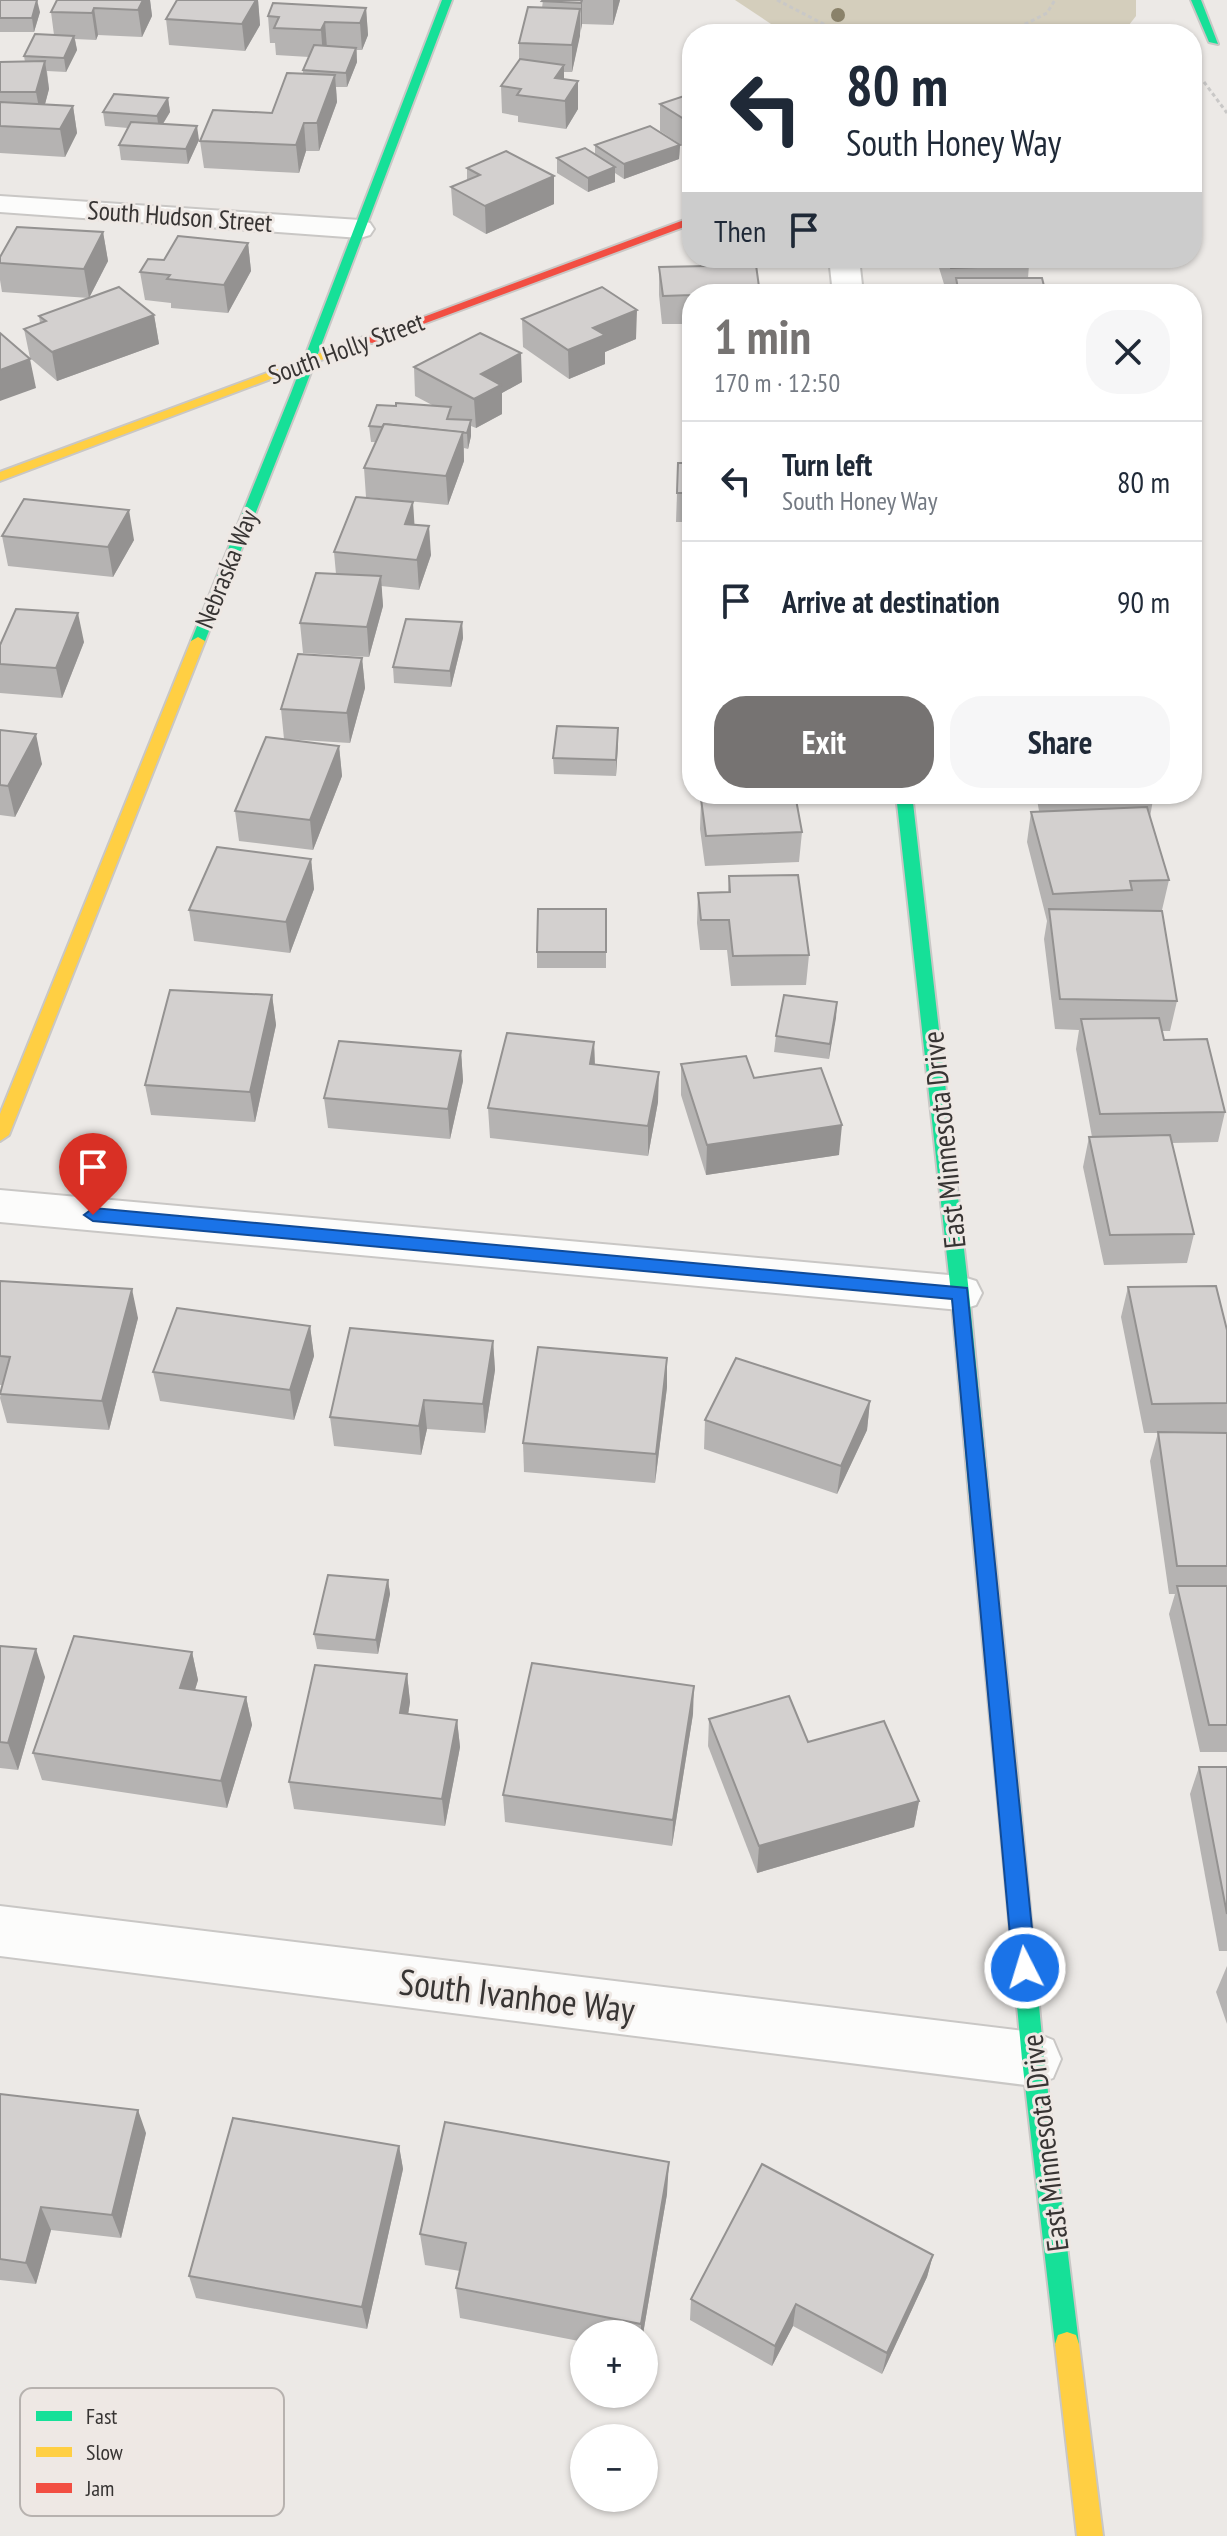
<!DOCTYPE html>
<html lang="en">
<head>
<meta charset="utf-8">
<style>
  :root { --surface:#fff; --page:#f6f6f7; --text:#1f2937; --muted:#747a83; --line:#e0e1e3; --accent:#767372 }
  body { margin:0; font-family:"PT Sans Narrow",sans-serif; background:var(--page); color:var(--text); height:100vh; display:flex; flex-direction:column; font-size:30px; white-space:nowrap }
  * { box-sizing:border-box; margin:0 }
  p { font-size:26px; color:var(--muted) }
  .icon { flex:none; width:44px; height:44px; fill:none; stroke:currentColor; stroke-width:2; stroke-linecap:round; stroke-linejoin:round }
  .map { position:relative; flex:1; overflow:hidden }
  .sheet { position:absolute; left:682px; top:284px; width:520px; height:520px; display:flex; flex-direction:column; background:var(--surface); border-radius:32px; box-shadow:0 2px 6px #0004 }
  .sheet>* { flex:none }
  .hud { position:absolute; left:682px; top:24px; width:520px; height:244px; border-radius:32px; box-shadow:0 2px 6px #0004; background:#fff; color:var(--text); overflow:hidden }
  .controls { position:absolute; left:570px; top:2320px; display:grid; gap:16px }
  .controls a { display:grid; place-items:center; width:88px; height:88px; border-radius:50%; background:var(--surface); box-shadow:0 2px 6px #0004; font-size:40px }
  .pin { position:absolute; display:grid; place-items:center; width:68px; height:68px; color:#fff; margin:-82px -34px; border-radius:50% 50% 50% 0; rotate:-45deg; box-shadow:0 0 8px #0007 }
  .pin .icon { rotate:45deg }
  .me { position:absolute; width:88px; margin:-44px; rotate:355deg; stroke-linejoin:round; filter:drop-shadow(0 0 6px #0008) }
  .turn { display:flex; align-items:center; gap:28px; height:168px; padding:0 32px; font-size:36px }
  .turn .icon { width:104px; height:104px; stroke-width:2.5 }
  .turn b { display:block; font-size:56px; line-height:68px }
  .then { display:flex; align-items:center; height:76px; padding:0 32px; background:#0003; gap:16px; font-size:30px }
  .round { display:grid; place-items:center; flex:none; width:84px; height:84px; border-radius:32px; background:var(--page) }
  .summary { display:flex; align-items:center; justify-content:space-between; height:136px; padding:0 32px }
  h1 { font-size:48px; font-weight:600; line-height:60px; color:var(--accent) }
  .cta { display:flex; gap:16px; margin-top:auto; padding:16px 32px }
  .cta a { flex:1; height:92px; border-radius:32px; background:var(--accent); color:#fff; font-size:32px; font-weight:600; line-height:92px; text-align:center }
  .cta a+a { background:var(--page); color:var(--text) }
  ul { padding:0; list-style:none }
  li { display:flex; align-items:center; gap:24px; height:120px; padding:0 32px; border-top:2px solid var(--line) }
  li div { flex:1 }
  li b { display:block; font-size:30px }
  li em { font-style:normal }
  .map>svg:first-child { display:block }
</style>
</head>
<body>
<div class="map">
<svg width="1227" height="2536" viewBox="0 0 1227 2536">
  <rect width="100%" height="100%" fill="#ece9e6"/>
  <polygon fill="#d4cebc" points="735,0 1136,0 1136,16 1122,34 786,34"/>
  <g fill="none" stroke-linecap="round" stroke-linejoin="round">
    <defs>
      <g id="street">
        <polygon points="0,196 360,220 370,223 374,229 370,235 360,238 0,212"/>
        <polygon points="829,258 859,258 863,294 833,294"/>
        <polygon points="0,1190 960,1276 976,1281 982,1293 976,1305 960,1310 0,1222"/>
        <polygon points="0,1906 1033,2032 1053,2040 1061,2059 1053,2078 1033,2086 0,1956"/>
      </g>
      <g id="fast">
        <polygon points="442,0 452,0 303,393 205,641 203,644 193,644 191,641 291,393"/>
        <polygon points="1191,0 1201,0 1218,44 1209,42"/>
        <polygon points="896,794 912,794 969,1293 992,1528 989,1534 982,1536 975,1534 972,1528 951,1293"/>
        <polygon points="1009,1793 1017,1795 1020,1802 1044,2059 1079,2344 1076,2353 1067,2356 1058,2353 1055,2344 1022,2059 998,1802 1001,1795"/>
      </g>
      <g id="slow">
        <polygon points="364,337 374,340 0,481 0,472"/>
        <polygon points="198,637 205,641 9,1135 0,1141 0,1114 191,641"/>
        <polygon points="982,1520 989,1522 992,1528 1020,1802 1017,1809 1009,1811 1001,1809 998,1802 972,1528 975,1522"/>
        <polygon points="1067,2332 1076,2335 1079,2344 1103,2536 1077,2536 1055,2344 1058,2335"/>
      </g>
      <polygon id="jam" points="692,217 692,224 372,343 362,340"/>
    </defs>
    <use href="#street" stroke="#c9c7c5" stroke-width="4"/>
    <use href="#fast" stroke="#c9c7c5" stroke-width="4"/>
    <use href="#slow" stroke="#c9c7c5" stroke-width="4"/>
    <use href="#jam" stroke="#c9c7c5" stroke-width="4"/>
    <g stroke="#c9c8c7" stroke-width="3" stroke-dasharray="4 3" stroke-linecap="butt">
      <polyline points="777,0 843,34"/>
      <polyline points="1027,26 1043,34"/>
      <polyline points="1006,34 1047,13 1055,0"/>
      <polyline points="1204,82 1227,113"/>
    </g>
    <use href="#street" fill="#fcfcfb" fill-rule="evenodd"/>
    <use href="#fast" fill="#16e098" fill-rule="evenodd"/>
    <use href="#slow" fill="#ffcf43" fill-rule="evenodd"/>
    <use href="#jam" fill="#f24e42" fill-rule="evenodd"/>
  </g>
  <circle fill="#8a826a" cx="838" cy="15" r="7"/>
  <g fill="#b5b3b2">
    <polygon points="0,0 40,12 34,32 0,32"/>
    <polygon points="57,0 150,0 152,16 142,37 98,35 96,40 75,39 77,50 66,72 47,71 49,89 45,104 73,106 77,133 65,157 0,153 0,62 25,62 24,56 54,35 51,12"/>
    <polygon points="177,0 258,0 260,25 245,51 169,45 166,19"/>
    <polygon points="543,0 620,0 613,25 582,24 572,72 564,72 564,80 578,109 566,129 518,122 518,116 502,113 501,86 519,60 519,43 542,8"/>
    <polygon points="366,8 368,35 362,50 357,50 357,62 347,87 336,87 337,102 319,151 306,151 299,173 204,168 200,141 272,113 303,73 303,70 309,57 276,55 275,43 270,43 268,16"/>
    <polygon points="692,95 692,152 660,131 660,104"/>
    <polygon points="168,98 170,112 163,124 199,140 188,164 121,160 119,145 128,128 105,126 103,112"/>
    <polygon points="595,145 680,145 679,159 624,179 615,173 615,182 588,192 557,173 557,158 595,154"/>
    <polygon points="467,168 554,204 486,234 453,215 451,187 467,180"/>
    <polygon points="103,232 108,261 89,298 2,292 0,280 0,257"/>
    <polygon points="248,243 251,271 228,313 171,308 171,303 145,300 140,272 164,260"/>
    <polygon points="936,258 1027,258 1029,265 1028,278 1046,294 947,294"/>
    <polygon points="659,267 692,294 692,324 662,324 659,295"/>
    <polygon points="154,315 159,344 57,381 30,358 24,329 40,323 39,316"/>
    <polygon points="522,319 636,339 605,352 605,364 569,379 523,347"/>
    <polygon points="414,367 522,382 502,393 502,414 476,428 471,426 471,436 468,449 464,448 464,461 448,505 366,497 364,468 376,442 371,442 369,426 396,406 434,406 415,396"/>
    <polygon points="692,463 692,522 676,522 677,493"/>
    <polygon points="415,525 431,555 419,590 381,586 383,606 369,657 303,653 300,623 336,574 334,552"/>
    <polygon points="2,536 134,540 113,577 8,566"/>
    <polygon points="687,587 692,587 692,767 683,767"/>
    <polygon points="462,622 463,638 451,687 394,683 393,667"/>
    <polygon points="84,642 62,698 0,693 0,645"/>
    <polygon points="362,658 365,688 350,743 284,739 281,709"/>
    <polygon points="618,728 616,776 554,774 553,758"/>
    <polygon points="0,730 42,764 15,817 0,815"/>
    <polygon points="339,746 342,776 313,850 239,841 235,811"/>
    <polygon points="720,794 795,794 802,832 799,862 705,866 700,829 701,799 720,798"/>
    <polygon points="1036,794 1154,794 1150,817 1169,880 1162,910 1138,911 1177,1001 1170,1031 1162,1031 1164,1040 1225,1112 1218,1142 1172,1143 1194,1234 1187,1263 1104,1265 1083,1167 1089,1137 1092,1137 1076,1049 1079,1030 1055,1029 1044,939 1047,921 1027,842 1031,812 1039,811"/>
    <polygon points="311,859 314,889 290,953 194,941 189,910"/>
    <polygon points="729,876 809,955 806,985 731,986 727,950 700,950 697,923 698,893 728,892"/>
    <polygon points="606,909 606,968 537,968 537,952"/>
    <polygon points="272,995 276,1025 255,1122 151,1115 145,1085"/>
    <polygon points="837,1002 829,1059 774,1052 776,1036"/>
    <polygon points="594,1042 595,1064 658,1102 648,1156 490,1138 488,1108"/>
    <polygon points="461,1051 463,1081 450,1139 328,1128 324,1098"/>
    <polygon points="681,1064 754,1078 839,1155 706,1175 681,1095"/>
    <polygon points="0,1281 138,1318 109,1430 7,1423 0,1398 2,1385 0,1385"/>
    <polygon points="1128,1287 1227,1330 1227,1432 1179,1433 1227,1433 1227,1752 1200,1752 1169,1614 1175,1594 1169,1594 1150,1461 1158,1433 1144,1433 1121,1317"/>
    <polygon points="310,1326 314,1356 294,1420 160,1401 153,1372"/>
    <polygon points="493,1341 495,1370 485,1433 427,1429 421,1455 334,1446 330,1417"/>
    <polygon points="667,1387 655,1483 524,1472 523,1443"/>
    <polygon points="870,1401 867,1430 837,1494 704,1449 705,1420"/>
    <polygon points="388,1580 390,1594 378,1654 317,1649 314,1634"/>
    <polygon points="0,1646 45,1677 18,1770 0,1768"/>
    <polygon points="192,1652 198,1680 195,1690 246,1697 252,1725 227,1808 42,1780 33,1753"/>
    <polygon points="407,1674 410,1702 408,1714 457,1720 460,1747 445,1826 294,1809 289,1782"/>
    <polygon points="693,1714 672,1846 505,1822 503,1795"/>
    <polygon points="709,1719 808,1742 919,1801 914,1827 757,1873 708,1746"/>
    <polygon points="1199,1767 1227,1767 1227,1951 1219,1951 1190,1794"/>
    <polygon points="1227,1966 1227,2024 1216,1992"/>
    <polygon points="0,2094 146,2133 121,2238 51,2230 36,2284 0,2280"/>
    <polygon points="399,2146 403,2169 367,2329 196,2298 189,2276"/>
    <polygon points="667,2194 643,2334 584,2334 584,2342 460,2318 456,2288 460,2271 425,2265 420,2234"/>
    <polygon points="933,2255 927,2277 882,2374 793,2326 772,2366 690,2320 691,2299"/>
  </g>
  <g fill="#949291">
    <polygon points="37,0 40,12 34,32 32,18"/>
    <polygon points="143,0 150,0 152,16 142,37 138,10"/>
    <polygon points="256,0 258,0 260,25 245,51 242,24"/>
    <polygon points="582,0 582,24 581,30 581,3"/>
    <polygon points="613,0 620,0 613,25"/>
    <polygon points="94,8 98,35 96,40 92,13"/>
    <polygon points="366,8 368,35 362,50 360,23"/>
    <polygon points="580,9 580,36 572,72 572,45"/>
    <polygon points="325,22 327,48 323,57 321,30"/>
    <polygon points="74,36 77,50 66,72 64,58"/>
    <polygon points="356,48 357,62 347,87 346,73"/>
    <polygon points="45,61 49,89 41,119 36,92"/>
    <polygon points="564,65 564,92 555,78"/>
    <polygon points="335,75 337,102 319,151 317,123"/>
    <polygon points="578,81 578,109 566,129 565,101"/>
    <polygon points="168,98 170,112 159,130 157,116"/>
    <polygon points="73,106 77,133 65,157 60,129"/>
    <polygon points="304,123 306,151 299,173 296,145"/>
    <polygon points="197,126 199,140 188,164 186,149"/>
    <polygon points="680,145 679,159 624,179 624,164"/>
    <polygon points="615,167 615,182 588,192 588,178"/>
    <polygon points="554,176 554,204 486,234 485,206"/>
    <polygon points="103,232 108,261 89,298 84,269"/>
    <polygon points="248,243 251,271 228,313 224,285"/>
    <polygon points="637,310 636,339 605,352 605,364 569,379 568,350 593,328"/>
    <polygon points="154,315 159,344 57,381 52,352"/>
    <polygon points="521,353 522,382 502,393 502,414 476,428 474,399 481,374"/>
    <polygon points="30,359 36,388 0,401 0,370"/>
    <polygon points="471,420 471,436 468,449 467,433"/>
    <polygon points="463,432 464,461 448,505 446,476"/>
    <polygon points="413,502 415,532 405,524"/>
    <polygon points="129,510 134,540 113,577 108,547"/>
    <polygon points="429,526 431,555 419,590 417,560"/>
    <polygon points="381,576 383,606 369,657 367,627"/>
    <polygon points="78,613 84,642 62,698 56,668"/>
    <polygon points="462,622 463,638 451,687 450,671"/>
    <polygon points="362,658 365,688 350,743 347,713"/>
    <polygon points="618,728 618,744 616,776 616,760"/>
    <polygon points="36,734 42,764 15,817 8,786"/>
    <polygon points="339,746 342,776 313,850 310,820"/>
    <polygon points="311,859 314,889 290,953 286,922"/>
    <polygon points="272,995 276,1025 255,1122 250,1092"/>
    <polygon points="837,1002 836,1018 829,1059 830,1044"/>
    <polygon points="594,1042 595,1072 590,1064"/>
    <polygon points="461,1051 463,1081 450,1139 448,1109"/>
    <polygon points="659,1072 658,1102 648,1156 648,1126"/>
    <polygon points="842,1125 839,1155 706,1175 707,1145"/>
    <polygon points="132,1289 138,1318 109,1430 102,1401"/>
    <polygon points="310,1326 314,1356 294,1420 290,1390"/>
    <polygon points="493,1341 495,1370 485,1433 483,1404"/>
    <polygon points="667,1358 667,1387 655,1483 656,1454"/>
    <polygon points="424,1400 427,1429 421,1455 419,1426"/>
    <polygon points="870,1401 867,1430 837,1494 841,1466"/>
    <polygon points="388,1580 390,1594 378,1654 376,1640"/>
    <polygon points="36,1649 45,1677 18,1770 8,1743"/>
    <polygon points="192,1652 198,1680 187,1715 180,1688"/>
    <polygon points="407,1674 410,1702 404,1741 400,1713"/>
    <polygon points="694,1686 693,1714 672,1846 673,1820"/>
    <polygon points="246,1697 252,1725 227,1808 221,1781"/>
    <polygon points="457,1720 460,1747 445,1826 442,1799"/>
    <polygon points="919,1801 914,1827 757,1873 759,1846"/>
    <polygon points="138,2110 146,2133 121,2238 112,2215"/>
    <polygon points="399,2146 403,2169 367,2329 362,2307"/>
    <polygon points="669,2162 667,2194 643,2334 641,2334 641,2324"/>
    <polygon points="41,2207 51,2230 36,2284 26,2263"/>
    <polygon points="933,2255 927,2277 882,2374 887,2353"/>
    <polygon points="796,2304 793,2326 772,2366 775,2346"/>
  </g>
  <g fill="#d3d0cf" stroke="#949291" stroke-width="2">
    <polygon points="0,0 37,0 32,18 0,18"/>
    <polygon points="57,0 143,0 138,10 94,8 92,13 51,12"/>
    <polygon points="177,0 256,0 242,24 166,19"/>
    <polygon points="543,0 582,0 581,3 542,1"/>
    <polygon points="273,3 366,8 360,23 325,22 321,30 274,28 279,17 268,16"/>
    <polygon points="528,7 580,9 572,45 519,43"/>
    <polygon points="35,34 74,36 64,58 24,56"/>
    <polygon points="314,45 356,48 346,73 303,70"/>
    <polygon points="520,59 564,65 555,78 578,81 565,101 517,95 521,89 501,86"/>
    <polygon points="45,61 36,92 0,92 0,62"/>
    <polygon points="287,73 335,75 317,123 304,123 296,145 200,141 213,110 272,113"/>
    <polygon points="114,94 168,98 157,116 103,112"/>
    <polygon points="690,94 692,95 692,124 660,104"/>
    <polygon points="0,102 73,106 60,129 0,126"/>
    <polygon points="131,122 197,126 186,149 119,145"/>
    <polygon points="650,126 680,145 624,164 595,145"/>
    <polygon points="585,148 615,167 588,178 557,158"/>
    <polygon points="506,151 554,176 485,206 451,187 480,175 467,168"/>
    <polygon points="17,227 103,232 84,269 0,263 0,257"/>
    <polygon points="178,236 248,243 224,285 167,279 170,275 140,272 148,259 164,260"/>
    <polygon points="948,258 1027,258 1029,265 951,268"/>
    <polygon points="756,265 760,294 692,294 692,295 663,296 659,267"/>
    <polygon points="956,278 1042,278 1046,294 959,294"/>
    <polygon points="119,287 154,315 52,352 24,329 46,321 39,316"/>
    <polygon points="602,287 637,310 593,328 605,335 568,350 522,319"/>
    <polygon points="0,333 30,359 0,370"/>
    <polygon points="480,333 521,353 481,374 501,385 474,399 414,367"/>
    <polygon points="396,403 451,407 447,419 471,420 467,433 384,424 382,427 369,426 377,405 396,406"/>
    <polygon points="384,424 463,432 446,476 364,468"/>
    <polygon points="678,463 692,463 692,493 677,493"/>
    <polygon points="356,497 413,502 405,524 429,526 417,560 334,552"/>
    <polygon points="24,499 129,510 108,547 2,536"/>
    <polygon points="316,573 381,576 367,627 300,623"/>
    <polygon points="687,587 692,587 692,654 686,653"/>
    <polygon points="16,609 78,613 56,668 0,664 0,645"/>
    <polygon points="406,619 462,622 450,671 393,667"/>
    <polygon points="298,654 362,658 347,713 281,709"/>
    <polygon points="685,672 692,672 692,737 684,736"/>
    <polygon points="557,726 618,728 616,760 553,758"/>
    <polygon points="0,730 36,734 8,786 0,785"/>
    <polygon points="266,737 339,746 310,820 235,811"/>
    <polygon points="726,794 795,794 802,832 706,836 701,799 726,798"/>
    <polygon points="1147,807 1169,880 1130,881 1132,890 1053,894 1031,812"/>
    <polygon points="217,847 311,859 286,922 189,910"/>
    <polygon points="798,875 809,955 733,956 729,920 701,920 698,893 730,892 729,876"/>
    <polygon points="538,909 606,909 606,952 537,952"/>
    <polygon points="1049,909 1162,911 1177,1001 1060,999"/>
    <polygon points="170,990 272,995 250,1092 145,1085"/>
    <polygon points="784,995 837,1002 830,1044 776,1036"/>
    <polygon points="1159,1018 1164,1040 1207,1039 1225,1112 1100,1114 1081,1019"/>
    <polygon points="507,1033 594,1042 590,1064 659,1072 648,1126 488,1108"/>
    <polygon points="339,1041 461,1051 448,1109 324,1098"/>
    <polygon points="746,1056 754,1078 821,1068 842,1125 707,1145 681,1064"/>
    <polygon points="1170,1135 1194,1234 1110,1235 1089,1137"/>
    <polygon points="0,1281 132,1289 102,1401 0,1394 10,1357 0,1356"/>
    <polygon points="1216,1286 1227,1330 1227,1403 1152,1404 1128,1287"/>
    <polygon points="177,1308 310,1326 290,1390 153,1372"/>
    <polygon points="350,1328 493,1341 483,1404 424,1400 419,1426 330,1417"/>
    <polygon points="538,1347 667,1358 656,1454 523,1443"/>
    <polygon points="736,1358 870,1401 841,1466 705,1420"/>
    <polygon points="1158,1432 1227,1433 1227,1566 1177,1566"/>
    <polygon points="328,1575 388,1580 376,1640 314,1634"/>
    <polygon points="1177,1586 1227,1586 1227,1725 1209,1725"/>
    <polygon points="74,1636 192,1652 180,1688 246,1697 221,1781 33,1753"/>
    <polygon points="0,1646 36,1649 8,1743 0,1742"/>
    <polygon points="532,1663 694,1686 673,1820 503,1795"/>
    <polygon points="315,1665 407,1674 400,1713 457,1720 442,1799 289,1782"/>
    <polygon points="789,1696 808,1742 884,1721 919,1801 759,1846 709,1719"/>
    <polygon points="1199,1767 1227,1767 1227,1914"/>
    <polygon points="0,2094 138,2110 112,2215 41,2207 26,2263 0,2259"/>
    <polygon points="233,2118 399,2146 362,2307 189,2276"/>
    <polygon points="445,2122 669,2162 641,2324 456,2288 466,2243 420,2234"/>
    <polygon points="762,2164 933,2255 887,2353 796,2304 775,2346 691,2299"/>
  </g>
  <polygon fill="#1a73e8" stroke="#114b97" stroke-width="2" points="93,1208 967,1288 1036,1968 1033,1975 1025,1978 1017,1975 1013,1968 952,1299 93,1221 84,1215"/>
  <g text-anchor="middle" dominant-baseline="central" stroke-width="6" stroke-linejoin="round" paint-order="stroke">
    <g font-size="26" fill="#373433" stroke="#eee8e4">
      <text transform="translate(180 216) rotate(4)">South Hudson Street</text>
      <text transform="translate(346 348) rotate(-20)">South Holly Street</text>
      <text transform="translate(226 569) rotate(-68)">Nebraska Way</text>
    </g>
    <g font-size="30" fill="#373433" stroke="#eee8e4">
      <text transform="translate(943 1140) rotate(-96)">East Minnesota Drive</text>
      <text transform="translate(1044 2143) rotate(-97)">East Minnesota Drive</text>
    </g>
    <g font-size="36" fill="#373433" stroke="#eee8e4">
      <text transform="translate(517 1995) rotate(7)">South Ivanhoe Way</text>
    </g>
  </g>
  <rect x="20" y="2388" width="264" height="128" rx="12" fill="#eee8e4" stroke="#b7b2af" stroke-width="2"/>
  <rect x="36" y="2411" width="36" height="10" fill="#16e098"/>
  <rect x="36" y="2447" width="36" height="10" fill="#ffcf43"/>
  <rect x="36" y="2483" width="36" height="10" fill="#f24e42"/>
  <g font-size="22" fill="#373433">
    <text x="86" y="2424">Fast</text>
    <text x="86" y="2460">Slow</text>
    <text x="86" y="2496">Jam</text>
  </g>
</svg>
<div class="controls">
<a>+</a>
<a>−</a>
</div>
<div class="pin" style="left:93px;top:1215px;background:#d93025"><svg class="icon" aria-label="arrive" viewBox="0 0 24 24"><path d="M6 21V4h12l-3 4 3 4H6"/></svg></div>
<svg class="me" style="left:1025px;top:1968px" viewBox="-20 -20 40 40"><circle r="17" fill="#1a73e8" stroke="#fff" stroke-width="3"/><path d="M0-11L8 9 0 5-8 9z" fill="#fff"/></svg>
<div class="hud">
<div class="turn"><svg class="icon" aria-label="left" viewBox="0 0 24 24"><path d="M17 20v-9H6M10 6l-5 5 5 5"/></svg><div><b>80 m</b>South Honey Way</div></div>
<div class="then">Then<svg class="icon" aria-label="arrive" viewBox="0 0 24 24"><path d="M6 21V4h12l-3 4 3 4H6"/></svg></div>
</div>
<section class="sheet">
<div class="summary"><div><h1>1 min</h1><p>170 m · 12:50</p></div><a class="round"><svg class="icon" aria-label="close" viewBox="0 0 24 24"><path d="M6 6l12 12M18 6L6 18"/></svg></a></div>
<ul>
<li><svg class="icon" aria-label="left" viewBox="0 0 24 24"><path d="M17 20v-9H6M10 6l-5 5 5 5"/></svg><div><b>Turn left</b><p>South Honey Way</p></div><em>80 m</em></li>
<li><svg class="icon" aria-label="arrive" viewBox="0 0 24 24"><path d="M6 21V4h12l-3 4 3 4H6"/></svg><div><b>Arrive at destination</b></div><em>90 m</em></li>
</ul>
<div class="cta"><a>Exit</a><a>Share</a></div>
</section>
</div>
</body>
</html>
